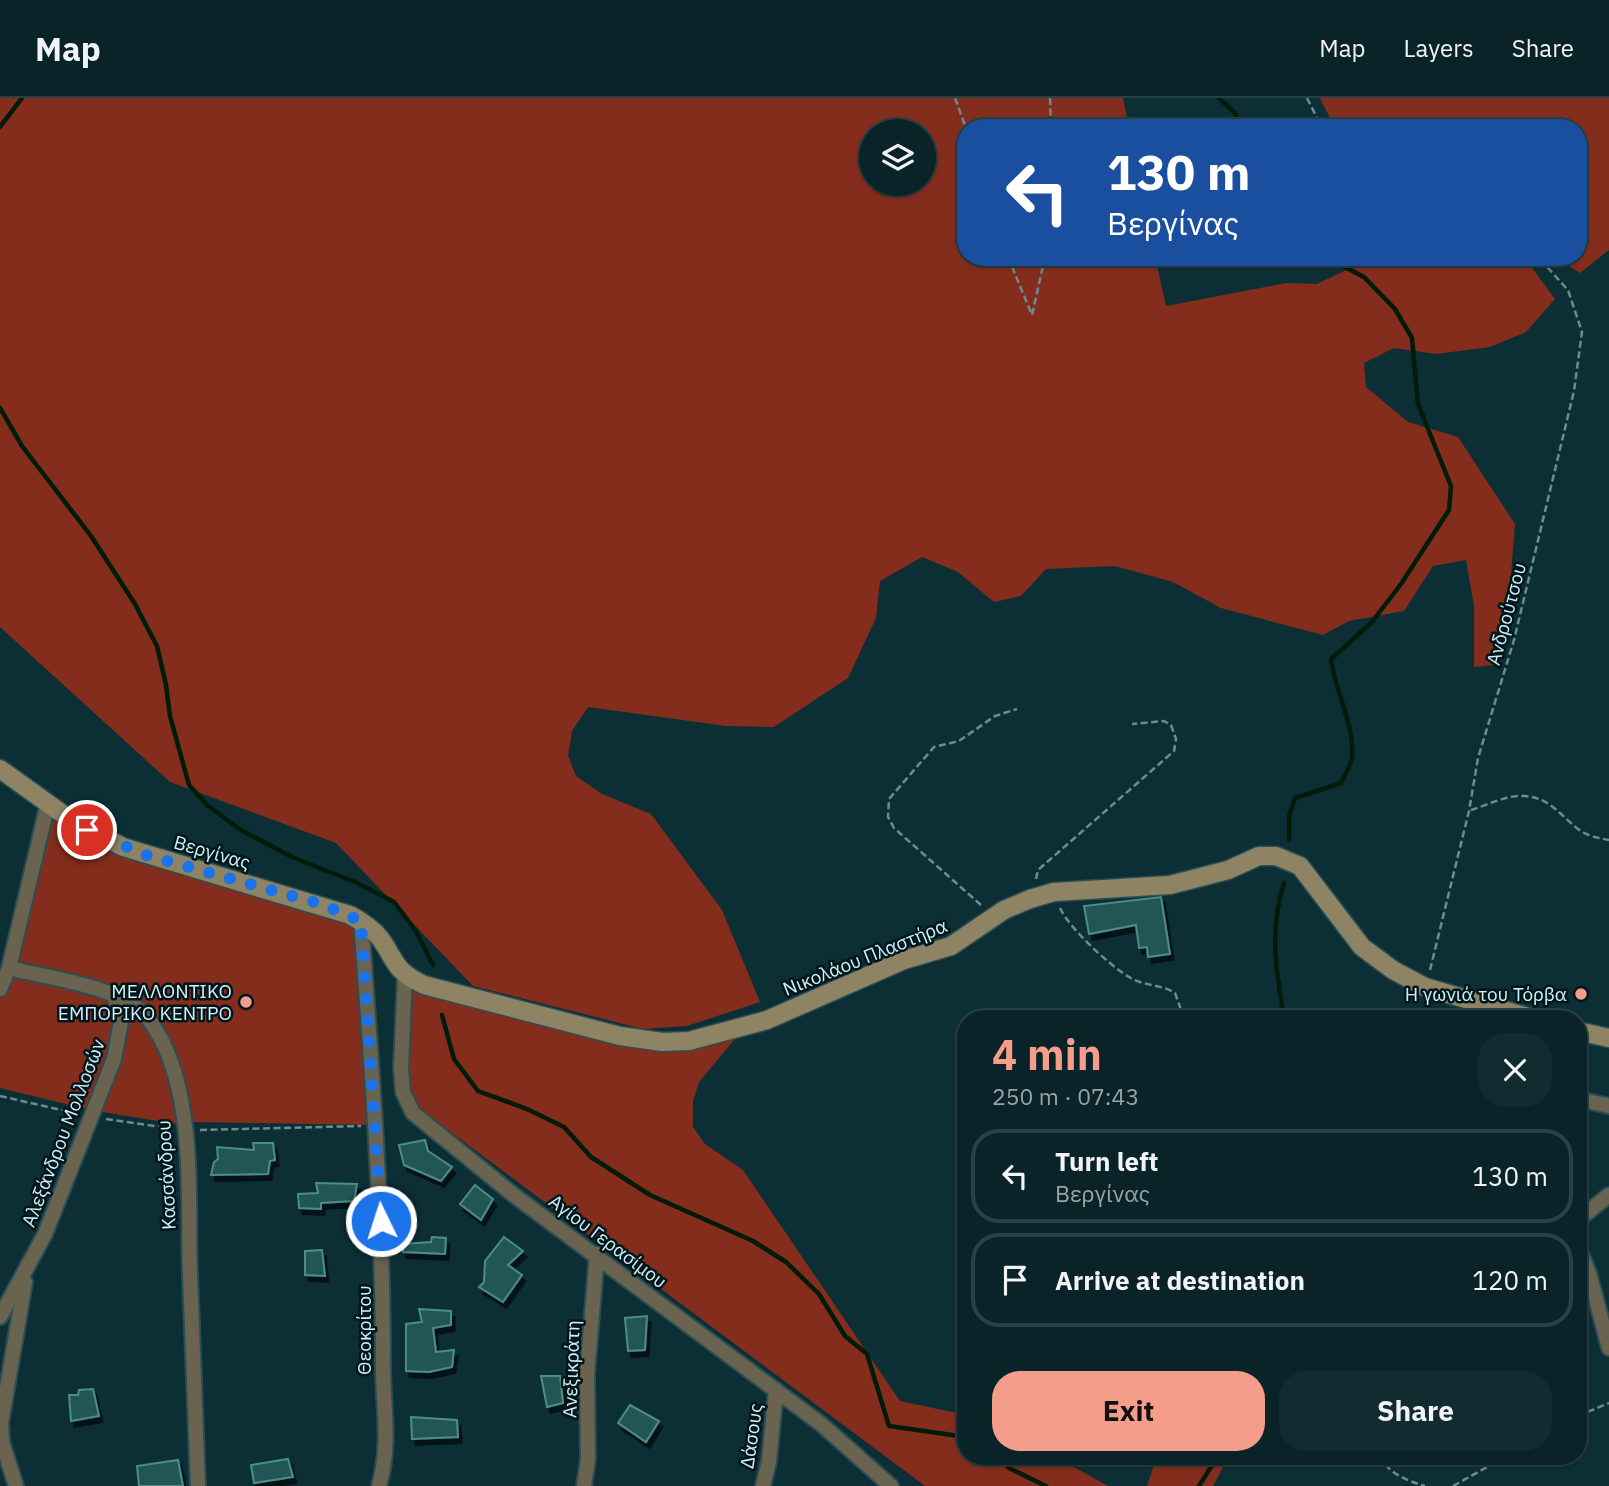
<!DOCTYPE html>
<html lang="en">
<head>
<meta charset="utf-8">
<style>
  :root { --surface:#092328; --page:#122b30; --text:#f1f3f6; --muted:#99a4a8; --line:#294045; --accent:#f49d8b }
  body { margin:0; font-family:"IBM Plex Sans",sans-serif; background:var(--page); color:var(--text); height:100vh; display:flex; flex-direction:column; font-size:26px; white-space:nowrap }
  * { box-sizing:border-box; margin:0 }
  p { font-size:23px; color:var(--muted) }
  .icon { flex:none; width:38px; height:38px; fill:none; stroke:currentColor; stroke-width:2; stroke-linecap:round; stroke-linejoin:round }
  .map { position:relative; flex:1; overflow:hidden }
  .details { position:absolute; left:957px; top:912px; width:630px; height:455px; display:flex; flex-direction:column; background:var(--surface); border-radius:28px; box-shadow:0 2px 5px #0004,0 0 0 2px var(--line) }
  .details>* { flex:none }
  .banner { position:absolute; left:957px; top:21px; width:630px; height:147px; border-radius:28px; box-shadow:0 2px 5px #0004,0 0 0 2px var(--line); background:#1a4fa0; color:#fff; overflow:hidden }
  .buttons { position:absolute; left:859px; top:21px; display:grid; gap:14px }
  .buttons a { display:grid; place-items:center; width:77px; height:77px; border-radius:50%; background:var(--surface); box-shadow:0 2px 5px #0004,0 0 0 2px var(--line); font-size:35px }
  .pin { position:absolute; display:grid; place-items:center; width:60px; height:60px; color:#fff; margin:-30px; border:4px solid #fff; border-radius:50%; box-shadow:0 2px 7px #0007 }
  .me { position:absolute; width:77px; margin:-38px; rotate:356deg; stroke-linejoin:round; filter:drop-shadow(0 0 5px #0008) }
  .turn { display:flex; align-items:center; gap:24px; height:147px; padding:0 35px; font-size:32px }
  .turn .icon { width:91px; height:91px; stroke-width:2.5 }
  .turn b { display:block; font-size:49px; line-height:60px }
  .round { display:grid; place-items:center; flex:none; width:74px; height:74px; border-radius:28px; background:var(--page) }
  .summary { display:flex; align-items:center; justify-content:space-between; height:119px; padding:0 35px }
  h1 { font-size:42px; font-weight:700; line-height:52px; color:var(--accent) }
  .cta { display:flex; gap:14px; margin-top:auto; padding:14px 35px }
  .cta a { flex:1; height:80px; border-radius:28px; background:var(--accent); color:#111; font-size:28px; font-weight:700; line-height:80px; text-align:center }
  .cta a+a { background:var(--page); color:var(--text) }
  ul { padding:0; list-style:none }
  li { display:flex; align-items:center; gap:21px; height:94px; margin:0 14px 10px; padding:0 21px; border:4px solid var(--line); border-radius:28px }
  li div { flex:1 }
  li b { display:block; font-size:26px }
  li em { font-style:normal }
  header { display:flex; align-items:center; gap:42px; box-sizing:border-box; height:98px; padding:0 35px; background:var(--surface); border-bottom:2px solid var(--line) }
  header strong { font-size:33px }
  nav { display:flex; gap:38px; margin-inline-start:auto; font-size:24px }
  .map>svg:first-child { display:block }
</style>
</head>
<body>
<header>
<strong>Map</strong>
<nav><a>Map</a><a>Layers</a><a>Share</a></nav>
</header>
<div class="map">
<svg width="1609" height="1388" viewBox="0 0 1609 1388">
  <defs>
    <filter id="shadow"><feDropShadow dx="3.5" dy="6" stdDeviation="0" flood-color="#0009"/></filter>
  </defs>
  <rect width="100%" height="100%" fill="#0c2f36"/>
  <g fill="#842d1d" fill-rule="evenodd">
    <path d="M0 0H1123L1129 30H966V159H1155L1166 208 1287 185 1317 186 1365 163 1366 159H1524L1555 201 1526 234 1490 249 1436 256 1394 250 1364 265 1366 289 1408 324 1458 339 1515 426 1511 476 1493 567 1474 569V508L1466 462 1433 468 1404 513 1349 523 1323 537 1221 510 1173 484 1115 468 1046 471 1021 498 994 504 958 474 922 459 880 483 876 520 848 580 774 629 726 628 588 609 572 633 568 658 576 678 602 696 651 716 722 812 760 904 687 928 643 931 473 888 336 745 170 684 0 529ZM872 33H924V86H872Z"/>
    <polygon points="1320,0 1609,0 1609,152 1580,175 1555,159 1578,159 1578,30 1346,30 1330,20"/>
    <polygon points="48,705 75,729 361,823 375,1027 189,1024 173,972 182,1027 91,1012 0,990 0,890 10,864"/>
    <path d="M412 891 507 917 688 949 735 941 699 984 693 1003V1029L705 1046 743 1072 900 1303 966 1317V1358H1054L1108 1388H925L420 1011C394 982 408 927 412 891Z"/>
    <polygon points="1157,1358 1229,1358 1213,1388 1147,1388"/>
  </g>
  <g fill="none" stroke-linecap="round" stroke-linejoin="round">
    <g stroke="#001b08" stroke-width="4.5">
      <polyline points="1219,0 1235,15 1241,30"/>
      <polyline points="0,29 22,0"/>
      <polyline points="0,310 22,348 91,438 135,506 157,548 166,587 170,618 189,687 207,707 241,732 292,759 355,784 394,804 416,833 433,867"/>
      <path d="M1289 742V718L1295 700 1341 685C1344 678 1351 668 1352 660 1355 627 1335 594 1331 561L1372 524 1401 486 1449 412 1451 388 1418 306 1412 240 1395 211 1364 179 1326 159"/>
      <path d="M1284 785C1269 830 1276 874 1284 920"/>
      <polyline points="442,917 454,961 478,993 527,1011 564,1029 591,1059 650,1097 753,1143 786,1164 819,1196 845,1238 867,1256 889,1328 966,1339"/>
      <polyline points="997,1358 1009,1370 1046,1388"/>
      <polyline points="1199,1388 1218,1358"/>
    </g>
  </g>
  <g fill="#245755" stroke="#4b8d8b" stroke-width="2" filter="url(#shadow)">
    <polygon points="1161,799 1170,856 1148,859 1147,849 1139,850 1136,827 1089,836 1084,808"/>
    <polygon points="425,1042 428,1053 452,1069 441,1083 404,1067 399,1047"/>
    <polygon points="253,1045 273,1045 275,1062 270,1063 268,1076 211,1077 214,1064 218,1061 217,1049 254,1052"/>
    <polygon points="316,1085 357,1086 354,1103 321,1105 321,1111 299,1110 298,1096 318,1095"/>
    <polygon points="475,1087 493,1101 481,1122 460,1106"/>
    <polygon points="432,1139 446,1140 445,1156 403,1154 403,1146 431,1144"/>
    <polygon points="504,1139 523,1153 508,1167 522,1177 503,1204 479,1189 484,1184 485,1163"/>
    <polygon points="322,1152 325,1178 305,1177 305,1153"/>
    <polygon points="419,1211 451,1213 451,1227 433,1230 436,1254 454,1252 452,1269 429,1274 406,1273 406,1226 422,1224"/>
    <polygon points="647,1218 645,1252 628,1253 625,1220"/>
    <polygon points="541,1278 560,1278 563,1305 547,1309"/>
    <polygon points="93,1291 99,1318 71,1323 69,1297 78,1297 79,1292"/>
    <polygon points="630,1307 659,1323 646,1344 618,1325"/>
    <polygon points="411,1319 457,1322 458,1339 412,1341"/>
    <polygon points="288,1361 293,1379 254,1385 251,1367"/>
    <polygon points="178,1362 183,1388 139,1388 137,1368"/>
  </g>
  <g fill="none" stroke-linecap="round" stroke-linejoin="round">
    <defs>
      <g id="street">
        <path d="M361 823C372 971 383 1118 383 1267 383 1308 391 1347 379 1388"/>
        <path d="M9 870C46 880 122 888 147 919 198 984 187 1098 190 1176 193 1247 195 1317 198 1388"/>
        <polyline points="405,877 401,970 403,994 413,1015 515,1098 821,1326 891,1388"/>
        <polyline points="0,891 9,870 48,705"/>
        <polyline points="1578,1001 1609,1008"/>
        <polyline points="1578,1122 1609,1097"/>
        <polyline points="1578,1149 1589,1175 1609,1250"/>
        <polyline points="0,1219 45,1136 114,961 121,924 114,896"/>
        <polyline points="16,1388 2,1344 1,1325 25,1184"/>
        <polyline points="584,1388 588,1361 587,1276 597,1156"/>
        <polyline points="763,1388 769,1363 776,1292"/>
      </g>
      <g id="secondary">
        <path d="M0 671 71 722 123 749 350 817C361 823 372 830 380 840 397 864 393 872 424 887L620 938 662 944 689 943 767 922 904 862 951 848 1004 812 1030 801 1054 794 1170 787 1228 772 1259 758H1276L1300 768 1362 849 1393 872 1425 889 1531 920"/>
        <polyline points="1578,933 1609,940"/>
      </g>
    </defs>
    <use href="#street" stroke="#2b4e55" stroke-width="18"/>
    <use href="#secondary" stroke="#2b4e55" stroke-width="21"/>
    <g stroke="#6b8c93" stroke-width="2.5" stroke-dasharray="7 3.5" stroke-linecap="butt">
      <polyline points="955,0 966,30"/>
      <polyline points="1050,0 1051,30"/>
      <polyline points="1307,0 1322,30"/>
      <polyline points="1008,159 1032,217 1045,159"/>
      <path d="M1471 712C1487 707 1507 697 1524 698 1549 699 1560 717 1578 731 1587 738 1598 740 1609 742"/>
      <polyline points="1036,781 1038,772 1174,653 1176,641 1171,627 1164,623 1132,626"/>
      <polyline points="981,807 894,730 888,719 889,701 934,649 959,643 995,618 1017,611"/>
      <path d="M1060 810C1069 830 1109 867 1129 879 1143 888 1161 886 1175 895L1184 920"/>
      <polyline points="1430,872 1469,713 1478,660 1514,542 1574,293 1582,234 1568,192 1538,159"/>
      <polyline points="0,998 79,1016"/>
      <polyline points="106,1021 169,1030"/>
      <polyline points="200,1032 361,1028"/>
      <polyline points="1578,1318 1609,1305"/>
      <path d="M1379 1358C1390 1376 1405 1382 1425 1388"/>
      <polyline points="1453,1388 1507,1358"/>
    </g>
    <use href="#street" stroke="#6a6350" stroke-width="14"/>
    <use href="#secondary" stroke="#8e8464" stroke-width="18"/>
  </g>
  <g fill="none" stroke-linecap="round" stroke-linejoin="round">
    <polyline stroke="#1a73e8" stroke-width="12" stroke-dasharray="0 21.6" points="87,732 146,757 321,806 361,823 381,1123"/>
  </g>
  <g fill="#f49d8b" stroke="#00161b" stroke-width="2.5">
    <circle cx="1581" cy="896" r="7"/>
    <circle cx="246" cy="904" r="7"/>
  </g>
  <g text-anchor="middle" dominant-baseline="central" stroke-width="5" stroke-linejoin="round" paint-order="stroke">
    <g font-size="19" fill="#d0eff6" stroke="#00161b">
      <text transform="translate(1506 516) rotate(-75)">Ανδρούτσου</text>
      <text transform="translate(212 754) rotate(16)">Βεργίνας</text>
      <text transform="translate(865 859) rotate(-22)">Νικολάου Πλαστήρα</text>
      <text transform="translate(63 1035) rotate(-69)">Αλεξάνδρου Μολλοσών</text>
      <text transform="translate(166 1077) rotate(-93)">Κασσάνδρου</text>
      <text transform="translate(608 1143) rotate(37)">Αγίου Γερασίμου</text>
      <text transform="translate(364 1232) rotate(-90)">Θεοκρίτου</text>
      <text transform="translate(571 1271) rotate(-88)">Ανεξικράτη</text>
      <text transform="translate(751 1338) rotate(-82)">Δάσους</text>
    </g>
    <g font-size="19" fill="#d0eff6" stroke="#00161b" text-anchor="end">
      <text x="232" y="893">ΜΕΛΛΟΝΤΙΚΟ<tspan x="232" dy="22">ΕΜΠΟΡΙΚΟ ΚΕΝΤΡΟ</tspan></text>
      <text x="1567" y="896">Η γωνιά του Τόρβα</text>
    </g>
  </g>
</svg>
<div class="buttons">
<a><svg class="icon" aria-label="layers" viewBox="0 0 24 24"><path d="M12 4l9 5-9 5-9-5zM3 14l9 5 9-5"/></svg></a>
</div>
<div class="pin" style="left:87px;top:732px;background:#d93025"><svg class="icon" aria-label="arrive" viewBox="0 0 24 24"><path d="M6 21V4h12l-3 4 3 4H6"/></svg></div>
<svg class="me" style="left:381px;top:1123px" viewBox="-20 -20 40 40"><circle r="17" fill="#1a73e8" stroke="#fff" stroke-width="3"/><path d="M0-11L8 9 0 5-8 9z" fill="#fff"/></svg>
<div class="banner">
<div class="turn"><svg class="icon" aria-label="left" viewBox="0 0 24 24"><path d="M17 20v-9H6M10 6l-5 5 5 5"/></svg><div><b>130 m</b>Βεργίνας</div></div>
</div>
<section class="details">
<div class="summary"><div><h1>4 min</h1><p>250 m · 07:43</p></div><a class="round"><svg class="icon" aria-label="close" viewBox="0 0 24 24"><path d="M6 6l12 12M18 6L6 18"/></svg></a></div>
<ul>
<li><svg class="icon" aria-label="left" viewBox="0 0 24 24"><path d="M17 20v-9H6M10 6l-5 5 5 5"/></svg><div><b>Turn left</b><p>Βεργίνας</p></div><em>130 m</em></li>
<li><svg class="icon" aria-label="arrive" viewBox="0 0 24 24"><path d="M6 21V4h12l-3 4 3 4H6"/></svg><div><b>Arrive at destination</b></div><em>120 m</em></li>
</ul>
<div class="cta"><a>Exit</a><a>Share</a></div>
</section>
</div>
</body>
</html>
